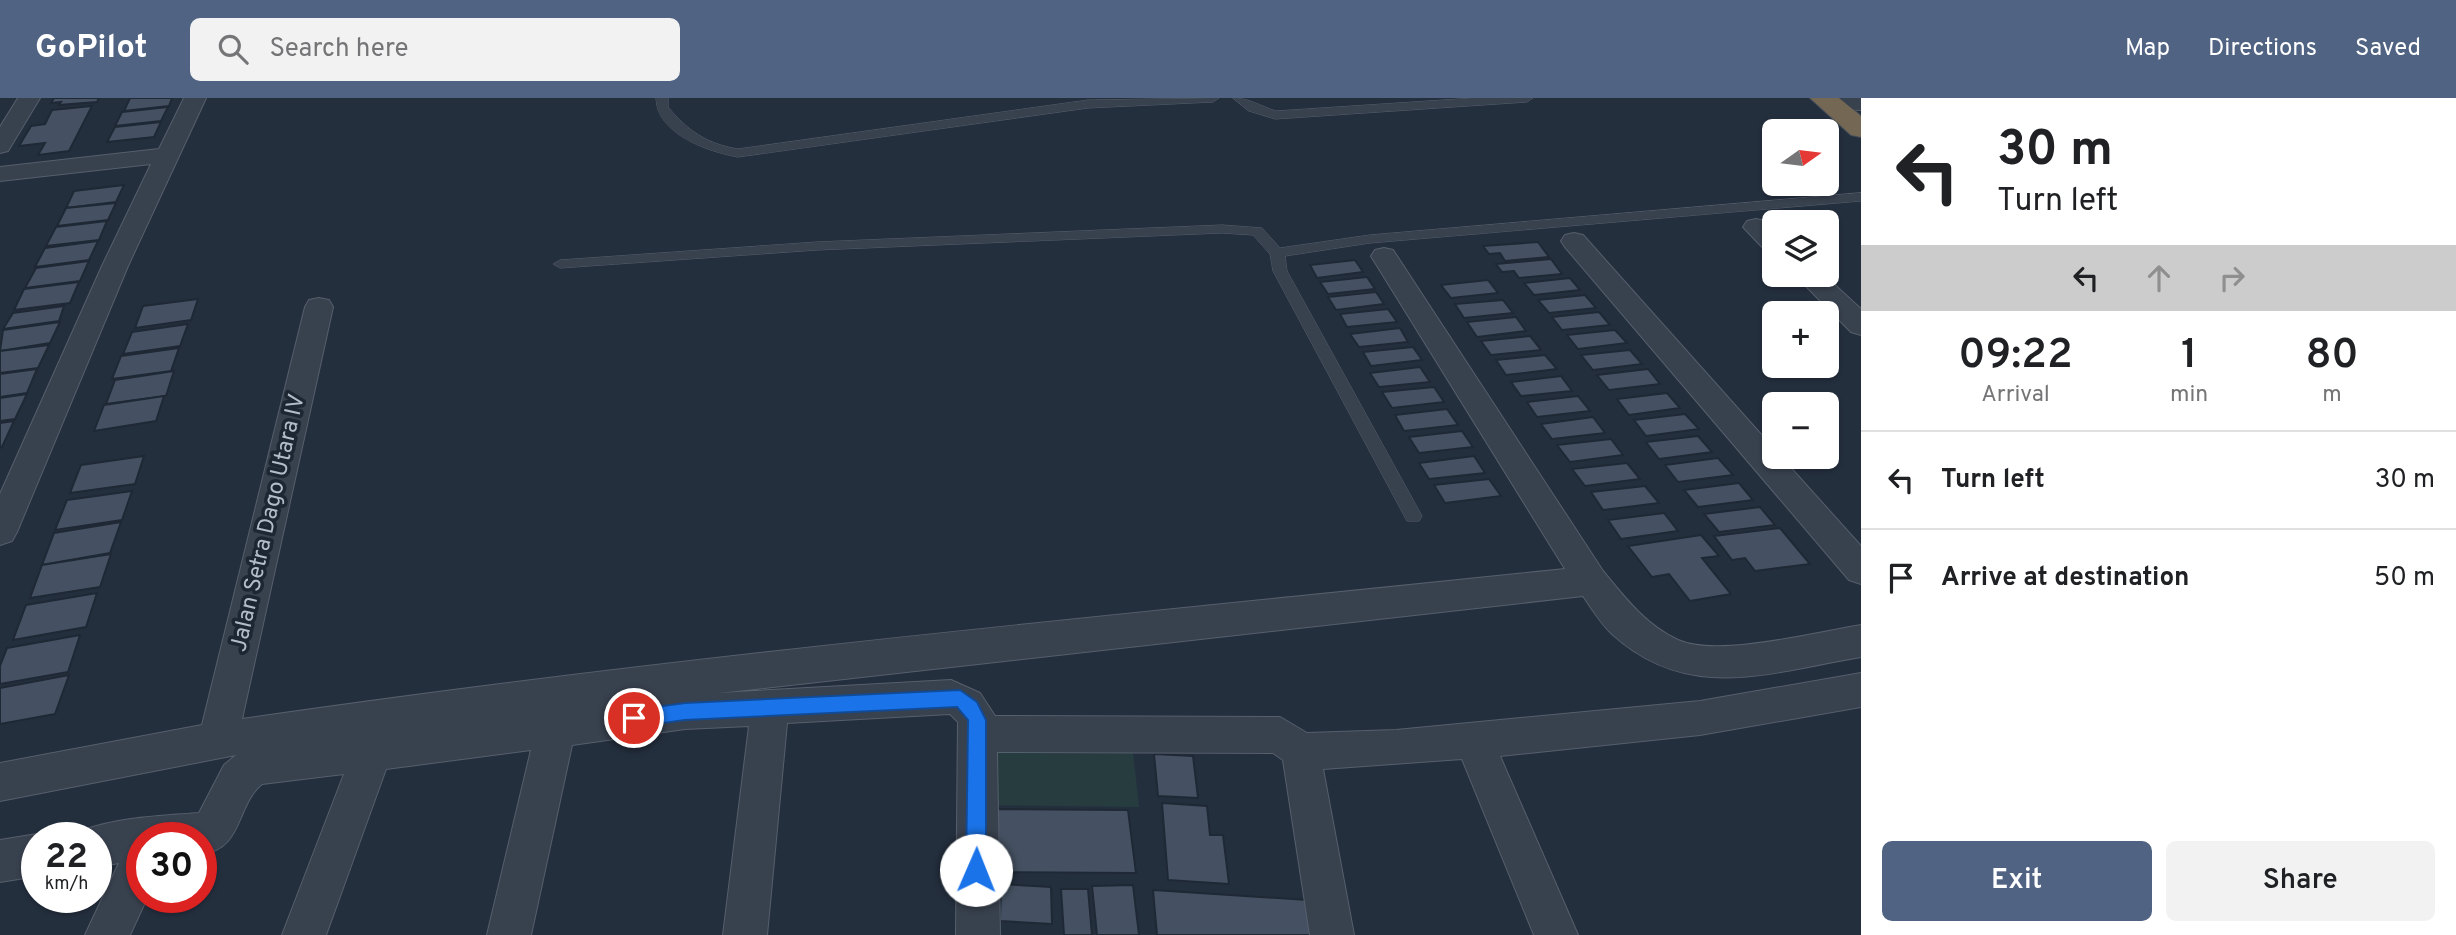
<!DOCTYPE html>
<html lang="en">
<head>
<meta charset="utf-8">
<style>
  :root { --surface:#fff; --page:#f2f2f2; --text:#202124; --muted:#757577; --line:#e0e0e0; --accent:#506383 }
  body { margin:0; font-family:Overpass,sans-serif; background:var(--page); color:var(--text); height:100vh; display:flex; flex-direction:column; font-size:26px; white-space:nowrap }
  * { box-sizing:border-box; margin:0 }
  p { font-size:23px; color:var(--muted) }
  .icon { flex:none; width:38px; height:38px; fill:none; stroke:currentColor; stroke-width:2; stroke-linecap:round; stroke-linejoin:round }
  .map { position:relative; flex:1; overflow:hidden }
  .sheet { display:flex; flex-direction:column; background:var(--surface); width:595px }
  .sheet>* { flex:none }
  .top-card { background:#fff; color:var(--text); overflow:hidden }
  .needle { width:46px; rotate:76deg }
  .fabs { position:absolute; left:1762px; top:21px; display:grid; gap:14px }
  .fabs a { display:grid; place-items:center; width:77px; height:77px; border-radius:10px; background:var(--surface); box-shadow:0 2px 5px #0004; font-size:35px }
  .speed { position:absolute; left:21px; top:724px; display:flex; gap:14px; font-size:35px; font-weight:700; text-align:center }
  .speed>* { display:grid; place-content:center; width:91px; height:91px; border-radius:50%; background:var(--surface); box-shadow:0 2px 5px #0004; line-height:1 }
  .speed small { font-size:18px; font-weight:400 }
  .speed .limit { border:10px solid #d22; background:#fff; color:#111 }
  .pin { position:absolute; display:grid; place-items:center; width:60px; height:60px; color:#fff; margin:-30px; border:4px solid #fff; border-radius:50%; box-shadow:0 2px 7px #0007 }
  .me { position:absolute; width:77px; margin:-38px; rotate:1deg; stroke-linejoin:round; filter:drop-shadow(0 0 5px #0008) }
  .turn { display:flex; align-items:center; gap:24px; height:147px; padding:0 21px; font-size:32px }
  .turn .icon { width:91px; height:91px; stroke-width:2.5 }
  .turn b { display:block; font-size:49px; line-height:60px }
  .lanes { display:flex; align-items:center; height:66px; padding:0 21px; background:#0003; justify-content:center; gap:35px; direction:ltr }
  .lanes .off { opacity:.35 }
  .eta { display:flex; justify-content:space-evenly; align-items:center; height:119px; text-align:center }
  .eta b { font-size:42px; font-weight:600; line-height:49px }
  .primary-button { display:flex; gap:14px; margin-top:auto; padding:14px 21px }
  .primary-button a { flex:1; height:80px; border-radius:10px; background:var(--accent); color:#fff; font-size:28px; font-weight:600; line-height:80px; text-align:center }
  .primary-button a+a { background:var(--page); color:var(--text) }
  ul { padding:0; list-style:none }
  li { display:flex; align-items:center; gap:21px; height:98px; padding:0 21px; border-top:2px solid var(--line) }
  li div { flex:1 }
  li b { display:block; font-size:26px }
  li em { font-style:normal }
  header { display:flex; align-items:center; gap:42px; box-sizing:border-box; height:98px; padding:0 35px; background:var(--accent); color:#fff }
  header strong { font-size:33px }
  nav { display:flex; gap:38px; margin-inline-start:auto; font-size:24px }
  .search { width:490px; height:63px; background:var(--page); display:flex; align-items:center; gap:18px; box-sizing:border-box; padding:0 24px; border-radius:10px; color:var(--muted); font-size:26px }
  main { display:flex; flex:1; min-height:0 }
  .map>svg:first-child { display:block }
</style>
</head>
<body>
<header>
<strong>GoPilot</strong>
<div class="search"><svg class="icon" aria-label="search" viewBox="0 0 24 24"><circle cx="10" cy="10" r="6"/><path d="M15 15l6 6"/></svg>Search here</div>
<nav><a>Map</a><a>Directions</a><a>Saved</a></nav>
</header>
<main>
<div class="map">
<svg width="1861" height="837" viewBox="0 0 1861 837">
  <rect width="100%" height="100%" fill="#242f3e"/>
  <polygon fill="#263c3f" points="986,643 1132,644 1139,709 987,707"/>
  <g fill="#455162" stroke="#1f2835" stroke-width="2">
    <polygon points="54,0 99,0 97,4 59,7 61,4 51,5"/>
    <polygon points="130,0 172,0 169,8 124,13"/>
    <polygon points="92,8 69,53 38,57 45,45 19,48 31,28 45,26 52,12"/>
    <polygon points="168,9 161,23 115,28 122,14"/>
    <polygon points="161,24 154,39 107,44 115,29"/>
    <polygon points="124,87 116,104 66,110 74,93"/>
    <polygon points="116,105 108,122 57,128 66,110"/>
    <polygon points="107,123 99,142 46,148 56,129"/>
    <polygon points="98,143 89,162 35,169 45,150"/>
    <polygon points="1538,144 1549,159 1505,163 1500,155 1489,156 1483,148"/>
    <polygon points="1551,161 1562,176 1519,180 1514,173 1502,174 1496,166"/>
    <polygon points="1355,162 1363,174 1317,180 1310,167"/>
    <polygon points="89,163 80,183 25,190 36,170"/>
    <polygon points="1367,179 1375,191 1328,196 1320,184"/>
    <polygon points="1570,180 1580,192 1534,197 1524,185"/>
    <polygon points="1488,182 1498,195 1451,200 1441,187"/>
    <polygon points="79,184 70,205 14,212 24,191"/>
    <polygon points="1376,194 1384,206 1336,212 1328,199"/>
    <polygon points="1585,197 1596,210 1549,215 1538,202"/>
    <polygon points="198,201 191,222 135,230 143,208"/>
    <polygon points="1503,202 1513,215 1464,220 1455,206"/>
    <polygon points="64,208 59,223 3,231 13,215"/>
    <polygon points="1388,211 1397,224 1347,229 1340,216"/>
    <polygon points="1599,214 1610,227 1562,232 1552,219"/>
    <polygon points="1516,219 1526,233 1477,239 1467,224"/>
    <polygon points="60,224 50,245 0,253 3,232"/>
    <polygon points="188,226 180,248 123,256 132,234"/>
    <polygon points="1400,230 1408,244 1359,249 1350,236"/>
    <polygon points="1615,232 1627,245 1578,251 1567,237"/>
    <polygon points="1530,238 1541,252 1491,257 1481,243"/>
    <polygon points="49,247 38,270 0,275 0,253"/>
    <polygon points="1413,249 1422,262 1371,268 1363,254"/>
    <polygon points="179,250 171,273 112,281 121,258"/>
    <polygon points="1630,252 1642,266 1593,272 1581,257"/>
    <polygon points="1545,257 1557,271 1506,277 1496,262"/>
    <polygon points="1420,269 1430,284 1379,289 1370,275"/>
    <polygon points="37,271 27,295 0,299 0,276"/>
    <polygon points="1648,271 1660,286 1609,292 1597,277"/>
    <polygon points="174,273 166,298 106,306 115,282"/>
    <polygon points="1561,278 1572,293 1521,298 1511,284"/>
    <polygon points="1434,289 1444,304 1392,310 1382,294"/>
    <polygon points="1667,295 1680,310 1629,317 1617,301"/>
    <polygon points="27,296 15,321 0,323 0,300"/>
    <polygon points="164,298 156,323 94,333 104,307"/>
    <polygon points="1578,298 1590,313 1537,319 1527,304"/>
    <polygon points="1447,311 1458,327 1404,333 1395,317"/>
    <polygon points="1685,316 1699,331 1646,338 1634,322"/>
    <polygon points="1593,319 1605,335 1552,341 1541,326"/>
    <polygon points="14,323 2,349 0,350 0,325"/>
    <polygon points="1462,333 1473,349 1419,355 1409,339"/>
    <polygon points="1698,338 1712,354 1659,361 1646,344"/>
    <polygon points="1611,341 1623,357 1570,364 1557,347"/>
    <polygon points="144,358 135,386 70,395 81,367"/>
    <polygon points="1474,358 1485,375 1429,381 1419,365"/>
    <polygon points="1718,360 1733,377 1678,384 1665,367"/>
    <polygon points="1627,365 1640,381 1585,388 1572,371"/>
    <polygon points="1489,381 1501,398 1445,405 1434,387"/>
    <polygon points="1739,385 1753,402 1698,409 1684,392"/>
    <polygon points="1645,388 1659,405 1603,412 1591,394"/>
    <polygon points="132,393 122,422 55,432 67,402"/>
    <polygon points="1760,409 1775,427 1719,434 1704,416"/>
    <polygon points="1664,415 1678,433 1621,441 1608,422"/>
    <polygon points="121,424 110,455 42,467 54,435"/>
    <polygon points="1780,430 1810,466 1755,473 1745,460 1732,462 1714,438"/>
    <polygon points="1701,437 1719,458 1702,460 1731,496 1690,503 1669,476 1652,479 1628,448"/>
    <polygon points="111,456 100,489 30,500 42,467"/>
    <polygon points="97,495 86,529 13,542 26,507"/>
    <polygon points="80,537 68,574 0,586 0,568 7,550"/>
    <polygon points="69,577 55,616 0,626 0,590"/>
    <polygon points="1154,656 1193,658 1198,700 1158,698"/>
    <polygon points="1162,705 1207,708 1210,737 1223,737 1229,786 1168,782"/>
    <polygon points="986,711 1128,712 1136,775 988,774"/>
    <polygon points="1001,786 1051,789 1052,826 1000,823"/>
    <polygon points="1133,787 1139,837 1097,837 1092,788"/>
    <polygon points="1061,791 1088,791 1092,837 1064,837"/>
    <polygon points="1153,792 1308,802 1314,837 1157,837"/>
  </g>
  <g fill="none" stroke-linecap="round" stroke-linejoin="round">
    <defs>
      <g id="lane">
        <path d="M656 0H668V9C688 33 707 46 738 51L1088 2 1219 0 1213 4 1088 10 738 59C709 54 656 36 656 0Z"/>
        <path d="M1233 0C1249 0 1260 8 1276 13L1474 0H1533L1527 4 1275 21 1249 13Z"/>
        <polygon points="1861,95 1861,103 1370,145 1285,158 1287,173 1422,418 1419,423 1407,423 1273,173 1270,156 1253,137 1222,135 817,152 560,170 553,166 560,162 817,144 1222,127 1262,130 1280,150 1370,137"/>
      </g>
      <g id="street">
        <polygon points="18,0 40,0 8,53 0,55 0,29"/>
        <polygon points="184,0 206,0 128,168 17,434 12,443 0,447 0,396 102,168 151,66 0,83 0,69 159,51"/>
        <polygon points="1822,0 1861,0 1861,12 1821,10 1818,5"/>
        <polygon points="1756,121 1765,123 1774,132 1774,154 1765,152 1743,129 1747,123"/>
        <polygon points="1574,135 1583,137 1774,351 1774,359 1781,359 1861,448 1861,486 1849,482 1565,149 1561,143 1565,137"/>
        <path d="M1384 150 1393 152 1603 473C1625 500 1646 527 1678 542 1717 560 1817 534 1861 527V559C1770 574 1689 606 1612 536 1601 526 1592 511 1583 498L719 595 951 582 980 595 995 618 1280 619 1307 635 1396 632 1700 603 1861 575V609L1700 637 1500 658 1578 837H1534L1462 661 1323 671 1354 837H1310L1283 662 1273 655 997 654 1000 837H956L958 624 950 616 787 625 767 837H723L749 628 685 631 572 647 531 837H487L531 652 386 671 326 837H282L344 676 262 686C236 707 243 752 201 756V740H142V800H147L130 837H85L119 765 96 769V740H78L81 733C118 719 161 718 199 715L224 667 236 657 0 703V665L202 627 305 209 309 202 319 200 329 202 333 209 242 621C681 557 1124 517 1565 471L1371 158 1375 152Z"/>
        <polygon points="1795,177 1824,177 1861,211 1861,237 1851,234"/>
        <polygon points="37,736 47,740 37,740 37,778 0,784 0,742"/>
      </g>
      <polygon id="highway" points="1810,0 1839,0 1861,18 1861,39 1851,37"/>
    </defs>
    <use href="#lane" stroke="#565f6c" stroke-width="1"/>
    <use href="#street" stroke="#565f6c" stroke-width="2"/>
    <use href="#highway" stroke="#434c59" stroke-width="2"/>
    <use href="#lane" fill="#38414e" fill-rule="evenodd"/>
    <use href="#street" fill="#38414e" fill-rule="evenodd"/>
    <use href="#highway" fill="#746855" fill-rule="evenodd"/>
  </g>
  <polygon fill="#1a73e8" stroke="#114b97" stroke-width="2" points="960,592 977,604 986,622 986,772 983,780 976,783 968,780 966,772 968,622 957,609 685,622 634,629 627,626 624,620 627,614 634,612 685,605"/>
  <g text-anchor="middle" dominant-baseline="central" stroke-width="7" stroke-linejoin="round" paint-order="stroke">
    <g font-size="23" fill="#b4bcc9" stroke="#1d2633">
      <text transform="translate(269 425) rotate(-77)">Jalan Setra Dago Utara IV</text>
    </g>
  </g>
</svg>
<div class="fabs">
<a><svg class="needle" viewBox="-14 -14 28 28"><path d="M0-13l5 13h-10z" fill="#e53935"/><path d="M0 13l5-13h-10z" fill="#757577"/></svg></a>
<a><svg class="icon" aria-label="layers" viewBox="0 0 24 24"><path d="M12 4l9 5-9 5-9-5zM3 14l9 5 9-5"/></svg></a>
<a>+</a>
<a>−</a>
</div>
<div class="speed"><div>22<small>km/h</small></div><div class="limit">30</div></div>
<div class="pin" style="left:634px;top:620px;background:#d93025"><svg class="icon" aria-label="arrive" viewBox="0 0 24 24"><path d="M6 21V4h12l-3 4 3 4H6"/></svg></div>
<svg class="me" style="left:976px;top:772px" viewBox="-20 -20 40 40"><circle r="19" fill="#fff"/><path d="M0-13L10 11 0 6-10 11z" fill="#1a73e8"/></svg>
</div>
<section class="sheet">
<div class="top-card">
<div class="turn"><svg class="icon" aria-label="left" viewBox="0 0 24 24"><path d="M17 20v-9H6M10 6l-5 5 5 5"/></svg><div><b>30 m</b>Turn left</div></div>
<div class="lanes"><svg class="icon" aria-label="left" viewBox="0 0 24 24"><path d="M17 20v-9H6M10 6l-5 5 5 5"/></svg><svg class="icon off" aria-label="ahead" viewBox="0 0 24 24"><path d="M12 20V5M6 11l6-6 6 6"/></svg><svg class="icon off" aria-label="right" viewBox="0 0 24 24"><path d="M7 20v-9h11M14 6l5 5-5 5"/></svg></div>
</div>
<div class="eta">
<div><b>09:22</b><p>Arrival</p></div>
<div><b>1</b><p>min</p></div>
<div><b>80</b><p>m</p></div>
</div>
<ul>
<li><svg class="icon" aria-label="left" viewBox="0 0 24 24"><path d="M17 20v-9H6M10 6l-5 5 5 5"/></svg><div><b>Turn left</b></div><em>30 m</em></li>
<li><svg class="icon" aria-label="arrive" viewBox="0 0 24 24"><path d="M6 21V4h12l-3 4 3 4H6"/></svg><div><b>Arrive at destination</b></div><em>50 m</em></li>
</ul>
<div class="primary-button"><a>Exit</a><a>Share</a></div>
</section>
</main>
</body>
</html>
